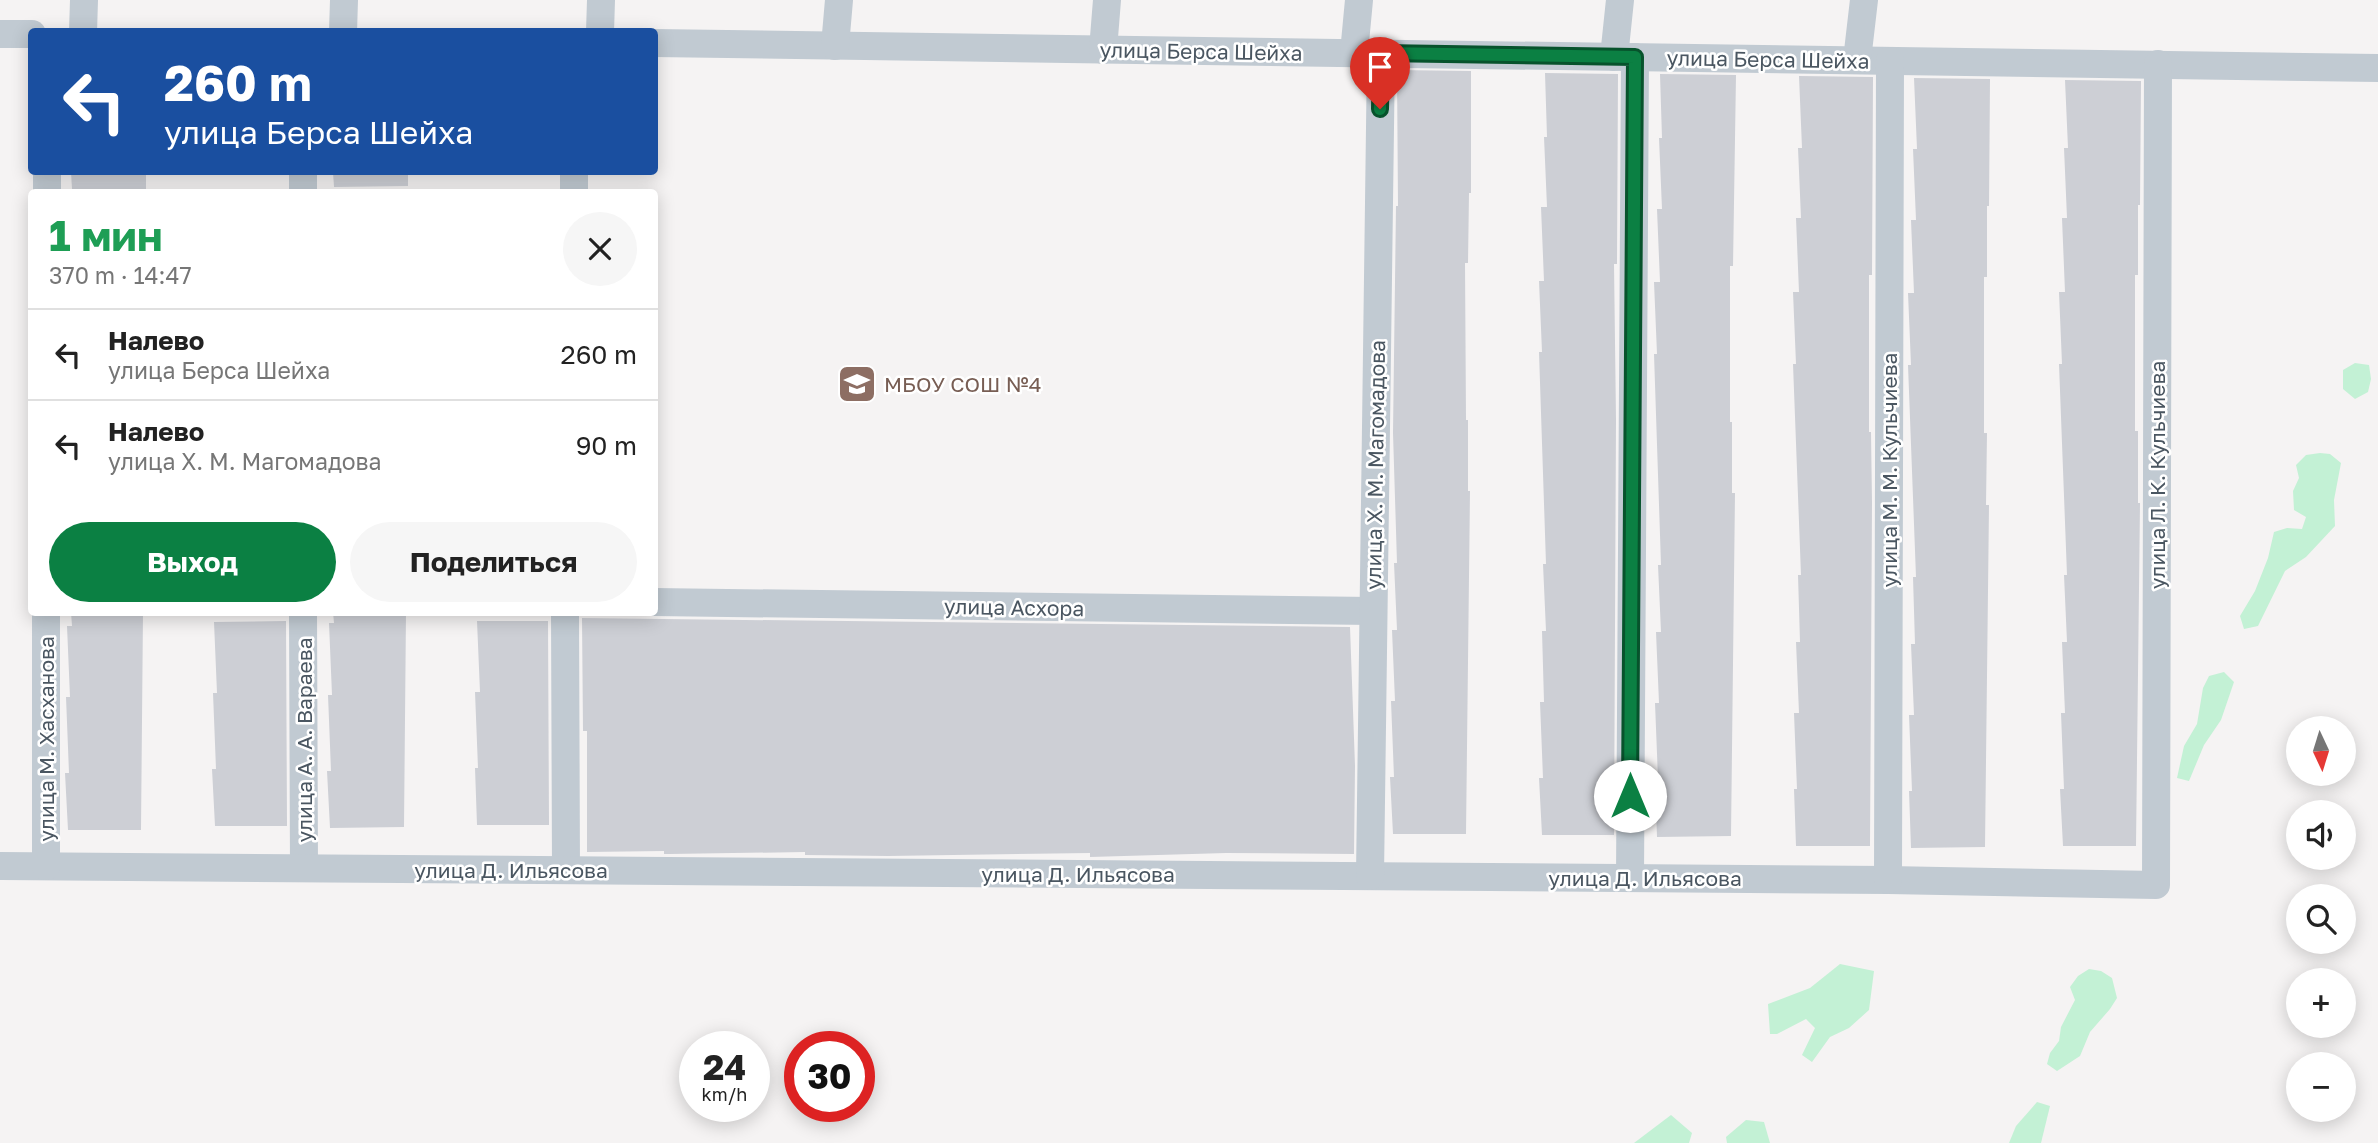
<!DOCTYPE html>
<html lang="ru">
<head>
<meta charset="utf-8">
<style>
  :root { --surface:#fff; --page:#f6f6f6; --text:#222; --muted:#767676; --line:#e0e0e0; --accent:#0b8043 }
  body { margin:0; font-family:"Golos Text",sans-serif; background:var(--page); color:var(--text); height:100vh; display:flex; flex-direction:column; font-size:26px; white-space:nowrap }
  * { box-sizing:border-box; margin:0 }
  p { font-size:23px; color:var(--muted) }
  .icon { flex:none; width:38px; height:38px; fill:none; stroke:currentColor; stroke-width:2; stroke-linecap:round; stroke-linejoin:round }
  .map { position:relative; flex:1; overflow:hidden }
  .details { position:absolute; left:28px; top:189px; width:630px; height:427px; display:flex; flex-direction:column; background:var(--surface); border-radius:7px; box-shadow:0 4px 18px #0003 }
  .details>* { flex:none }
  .guide { position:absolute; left:28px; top:28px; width:630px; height:147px; border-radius:7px; box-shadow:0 4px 18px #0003; background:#1a4fa0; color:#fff; overflow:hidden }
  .needle { width:46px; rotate:176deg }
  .controls { position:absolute; left:2286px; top:716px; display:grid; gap:14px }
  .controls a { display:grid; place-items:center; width:70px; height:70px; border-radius:50%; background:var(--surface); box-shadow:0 4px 18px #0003; font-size:35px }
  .speed { position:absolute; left:679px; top:1031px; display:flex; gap:14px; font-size:35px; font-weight:700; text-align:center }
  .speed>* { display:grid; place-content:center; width:91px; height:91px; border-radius:50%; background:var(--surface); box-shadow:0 4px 18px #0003; line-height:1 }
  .speed small { font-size:18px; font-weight:400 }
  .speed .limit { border:10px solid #d22; background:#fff; color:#111 }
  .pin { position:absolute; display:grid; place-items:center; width:60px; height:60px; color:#fff; margin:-72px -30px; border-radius:50% 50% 50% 0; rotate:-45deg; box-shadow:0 0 7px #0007 }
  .pin .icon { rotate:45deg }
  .me { position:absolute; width:77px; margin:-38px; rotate:0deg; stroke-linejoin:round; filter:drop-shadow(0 0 5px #0008) }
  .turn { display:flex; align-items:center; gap:24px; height:147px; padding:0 21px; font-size:32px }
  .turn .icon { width:91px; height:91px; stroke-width:2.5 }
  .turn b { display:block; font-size:49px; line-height:60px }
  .round { display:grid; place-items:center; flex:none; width:74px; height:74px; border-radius:37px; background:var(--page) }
  .head { display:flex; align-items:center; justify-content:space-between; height:119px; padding:0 21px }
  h1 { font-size:42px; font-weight:700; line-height:52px; color:#1e9e55 }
  .button { display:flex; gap:14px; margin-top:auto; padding:14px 21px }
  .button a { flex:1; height:80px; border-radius:42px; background:var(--accent); color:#fff; font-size:28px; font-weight:700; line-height:80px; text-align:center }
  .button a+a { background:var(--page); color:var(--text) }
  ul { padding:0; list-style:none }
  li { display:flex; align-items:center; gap:21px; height:91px; padding:0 21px; border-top:2px solid var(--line) }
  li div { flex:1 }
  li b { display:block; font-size:26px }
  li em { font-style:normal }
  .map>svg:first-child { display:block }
</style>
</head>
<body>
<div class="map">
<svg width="2378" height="1143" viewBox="0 0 2378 1143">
  <rect width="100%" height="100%" fill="#f5f3f3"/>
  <g fill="#c3f1d5">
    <polygon points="2355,363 2369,365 2371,379 2368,392 2355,399 2343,389 2343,370"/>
    <polygon points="2320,453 2330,454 2341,463 2334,500 2335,526 2306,557 2285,571 2258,626 2244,629 2240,616 2255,591 2268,558 2274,532 2287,528 2302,529 2306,517 2294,510 2293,491 2299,478 2296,465 2306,455"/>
    <polygon points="2224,672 2234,682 2221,720 2204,745 2189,781 2177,778 2184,746 2197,724 2203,688 2209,676"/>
    <polygon points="1840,964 1874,971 1869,1010 1849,1028 1830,1037 1812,1062 1802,1055 1815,1028 1806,1019 1777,1034 1770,1034 1768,1004 1810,988"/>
    <polygon points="2089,969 2101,971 2112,978 2117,998 2110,1009 2090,1032 2080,1056 2057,1071 2047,1064 2050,1053 2059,1041 2061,1027 2075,1000 2070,987 2078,976"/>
    <polygon points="2037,1102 2050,1106 2041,1143 2009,1143 2016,1126"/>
    <polygon points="1671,1115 1692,1133 1689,1143 1634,1143"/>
    <polygon points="1746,1120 1764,1122 1770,1143 1727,1143 1726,1137"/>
  </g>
  <g fill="#cdcfd5">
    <polygon points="1397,70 1471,71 1471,193 1469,193 1468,263 1465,263 1466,420 1468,420 1468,491 1470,491 1466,834 1393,834 1390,777 1394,777 1391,701 1395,701 1392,630 1397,630 1394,563 1397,563 1393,433 1396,206 1398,206"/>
    <polygon points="1545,73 1618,74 1617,264 1614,264 1616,420 1614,835 1542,835 1539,778 1543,778 1540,702 1544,702 1542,631 1546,631 1543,564 1546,564 1539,352 1542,352 1539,281 1544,281 1541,207 1547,207 1544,137 1547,137"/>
    <polygon points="1660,74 1736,75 1733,266 1730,266 1730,422 1732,422 1732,493 1735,493 1731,836 1657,837 1655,780 1658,779 1655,703 1659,703 1656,632 1661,632 1658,565 1661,565 1654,354 1657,354 1654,282 1660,282 1657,209 1662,209 1659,138 1662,138"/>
    <polygon points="1799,76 1873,77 1872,275 1869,275 1869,432 1871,432 1872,503 1870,846 1796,846 1794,789 1797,789 1794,713 1799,713 1796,642 1800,642 1798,575 1801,575 1793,364 1796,364 1793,292 1799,292 1796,218 1801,218 1798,148 1802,148"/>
    <polygon points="1914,78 1990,79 1989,206 1987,206 1987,277 1984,277 1984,433 1987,433 1986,505 1989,505 1985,847 1911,848 1909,791 1912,791 1909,715 1914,715 1911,644 1915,644 1913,577 1916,577 1908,365 1911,365 1908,293 1914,293 1911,220 1916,220 1913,149 1917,149"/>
    <polygon points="2065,80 2141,81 2140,205 2138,205 2138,275 2135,275 2135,431 2138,431 2138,503 2140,503 2136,846 2063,846 2060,789 2064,789 2061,713 2065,713 2062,642 2067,642 2064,575 2067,575 2059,364 2062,364 2059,292 2065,292 2062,218 2067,218 2064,148 2068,148"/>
    <polygon points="71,172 146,172 146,189 72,189"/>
    <polygon points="333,172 408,172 408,186 334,187"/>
    <polygon points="71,612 143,612 141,830 68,830 65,773 69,773 66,697 70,697 67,626 72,626"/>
    <polygon points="333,612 406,612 404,827 330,828 327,771 331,771 328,695 332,695 329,623 334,623"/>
    <polygon points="582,618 1350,627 1355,766 1354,854 1226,853 1090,857 1090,853 888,856 805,855 805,852 670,854 664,854 664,851 587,852 587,731 583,731"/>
    <polygon points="286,621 287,826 215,826 212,769 216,769 213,693 217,693 214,622"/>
    <polygon points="477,621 548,621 549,825 477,825 475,768 478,768 475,692 480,692"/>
  </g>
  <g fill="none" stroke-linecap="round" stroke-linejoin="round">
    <g stroke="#c1cad2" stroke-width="28">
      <polyline points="83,32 84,0"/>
      <polyline points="343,32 344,0"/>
      <polyline points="600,32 601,0"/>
      <polyline points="0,34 32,34"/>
      <polyline points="654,43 2378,68"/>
      <polyline points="835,46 839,0"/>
      <polyline points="1103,50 1107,0"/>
      <polyline points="1354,53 1359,0"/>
      <polyline points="1614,57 1620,0"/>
      <polyline points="1857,60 1864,0"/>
      <polyline points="303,172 303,192"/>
      <polyline points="47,192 47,172"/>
      <polyline points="574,192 574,172"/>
      <polyline points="654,602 1373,611"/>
      <polyline points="303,612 304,868"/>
      <polyline points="565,612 566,870"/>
      <polyline points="0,866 1888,880 2156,885 2158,64"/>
      <polyline points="46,866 46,612"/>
      <polyline points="1370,876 1381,53"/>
      <polyline points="1630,878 1635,57"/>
      <polyline points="1888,880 1890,61"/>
    </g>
  </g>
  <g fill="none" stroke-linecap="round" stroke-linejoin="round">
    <defs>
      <polyline id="route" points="1380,109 1381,53 1635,57 1630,796"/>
    </defs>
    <use href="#route" stroke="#07532c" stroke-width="18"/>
    <use href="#route" stroke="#0b8043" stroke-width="12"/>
  </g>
  <defs>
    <symbol id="school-square" viewBox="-11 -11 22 22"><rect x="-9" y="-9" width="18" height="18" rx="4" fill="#8d6e63" stroke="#fff"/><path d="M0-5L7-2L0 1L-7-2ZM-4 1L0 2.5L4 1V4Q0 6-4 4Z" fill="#fff"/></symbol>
  </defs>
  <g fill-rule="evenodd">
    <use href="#school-square" x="835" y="362" width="44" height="44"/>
  </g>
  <g text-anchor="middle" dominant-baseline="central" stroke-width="5" stroke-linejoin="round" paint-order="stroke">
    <g font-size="21" fill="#4a5661" stroke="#fff">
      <text transform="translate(1201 51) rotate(1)">улица Берса Шейха</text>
      <text transform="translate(1768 59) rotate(1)">улица Берса Шейха</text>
      <text transform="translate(1375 465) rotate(-89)">улица Х. М. Магомадова</text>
      <text transform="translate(1889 470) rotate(-90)">улица М. М. Кульчиева</text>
      <text transform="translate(2157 475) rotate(-90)">улица Л. К. Кульчиева</text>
      <text transform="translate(1014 607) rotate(1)">улица Асхора</text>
      <text transform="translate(46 739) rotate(-90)">улица М. Хасханова</text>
      <text transform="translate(304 740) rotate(-90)">улица А. А. Вараева</text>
      <text x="511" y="870">улица Д. Ильясова</text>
      <text x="1078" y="874">улица Д. Ильясова</text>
      <text x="1645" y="878">улица Д. Ильясова</text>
    </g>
    <g font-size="21" fill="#785e54" stroke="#fff" text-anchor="start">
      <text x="884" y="384">МБОУ СОШ №4</text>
    </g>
  </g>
</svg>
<div class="controls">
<a><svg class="needle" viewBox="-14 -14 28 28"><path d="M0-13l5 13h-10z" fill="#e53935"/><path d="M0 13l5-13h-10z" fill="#767676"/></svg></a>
<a><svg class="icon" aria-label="sound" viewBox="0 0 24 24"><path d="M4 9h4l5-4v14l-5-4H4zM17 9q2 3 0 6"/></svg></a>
<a><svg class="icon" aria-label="search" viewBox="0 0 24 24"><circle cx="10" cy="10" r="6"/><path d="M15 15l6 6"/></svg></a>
<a>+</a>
<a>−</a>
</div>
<div class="speed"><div>24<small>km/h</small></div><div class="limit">30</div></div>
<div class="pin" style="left:1380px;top:109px;background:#d93025"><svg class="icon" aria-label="arrive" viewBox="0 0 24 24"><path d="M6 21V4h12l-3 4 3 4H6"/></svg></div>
<svg class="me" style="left:1630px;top:796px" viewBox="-20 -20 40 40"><circle r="19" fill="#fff"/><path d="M0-13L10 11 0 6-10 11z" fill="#0b8043"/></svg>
<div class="guide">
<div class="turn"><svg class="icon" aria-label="left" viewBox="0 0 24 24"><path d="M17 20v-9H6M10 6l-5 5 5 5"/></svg><div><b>260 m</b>улица Берса Шейха</div></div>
</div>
<section class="details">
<div class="head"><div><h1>1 мин</h1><p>370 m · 14:47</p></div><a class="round"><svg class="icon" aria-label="close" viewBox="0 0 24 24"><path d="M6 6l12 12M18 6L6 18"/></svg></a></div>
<ul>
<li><svg class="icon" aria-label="left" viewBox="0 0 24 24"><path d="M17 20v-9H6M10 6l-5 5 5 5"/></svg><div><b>Налево</b><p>улица Берса Шейха</p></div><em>260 m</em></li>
<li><svg class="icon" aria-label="left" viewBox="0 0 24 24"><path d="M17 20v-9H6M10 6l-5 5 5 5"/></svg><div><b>Налево</b><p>улица Х. М. Магомадова</p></div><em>90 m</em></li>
</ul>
<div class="button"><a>Выход</a><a>Поделиться</a></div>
</section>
</div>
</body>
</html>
